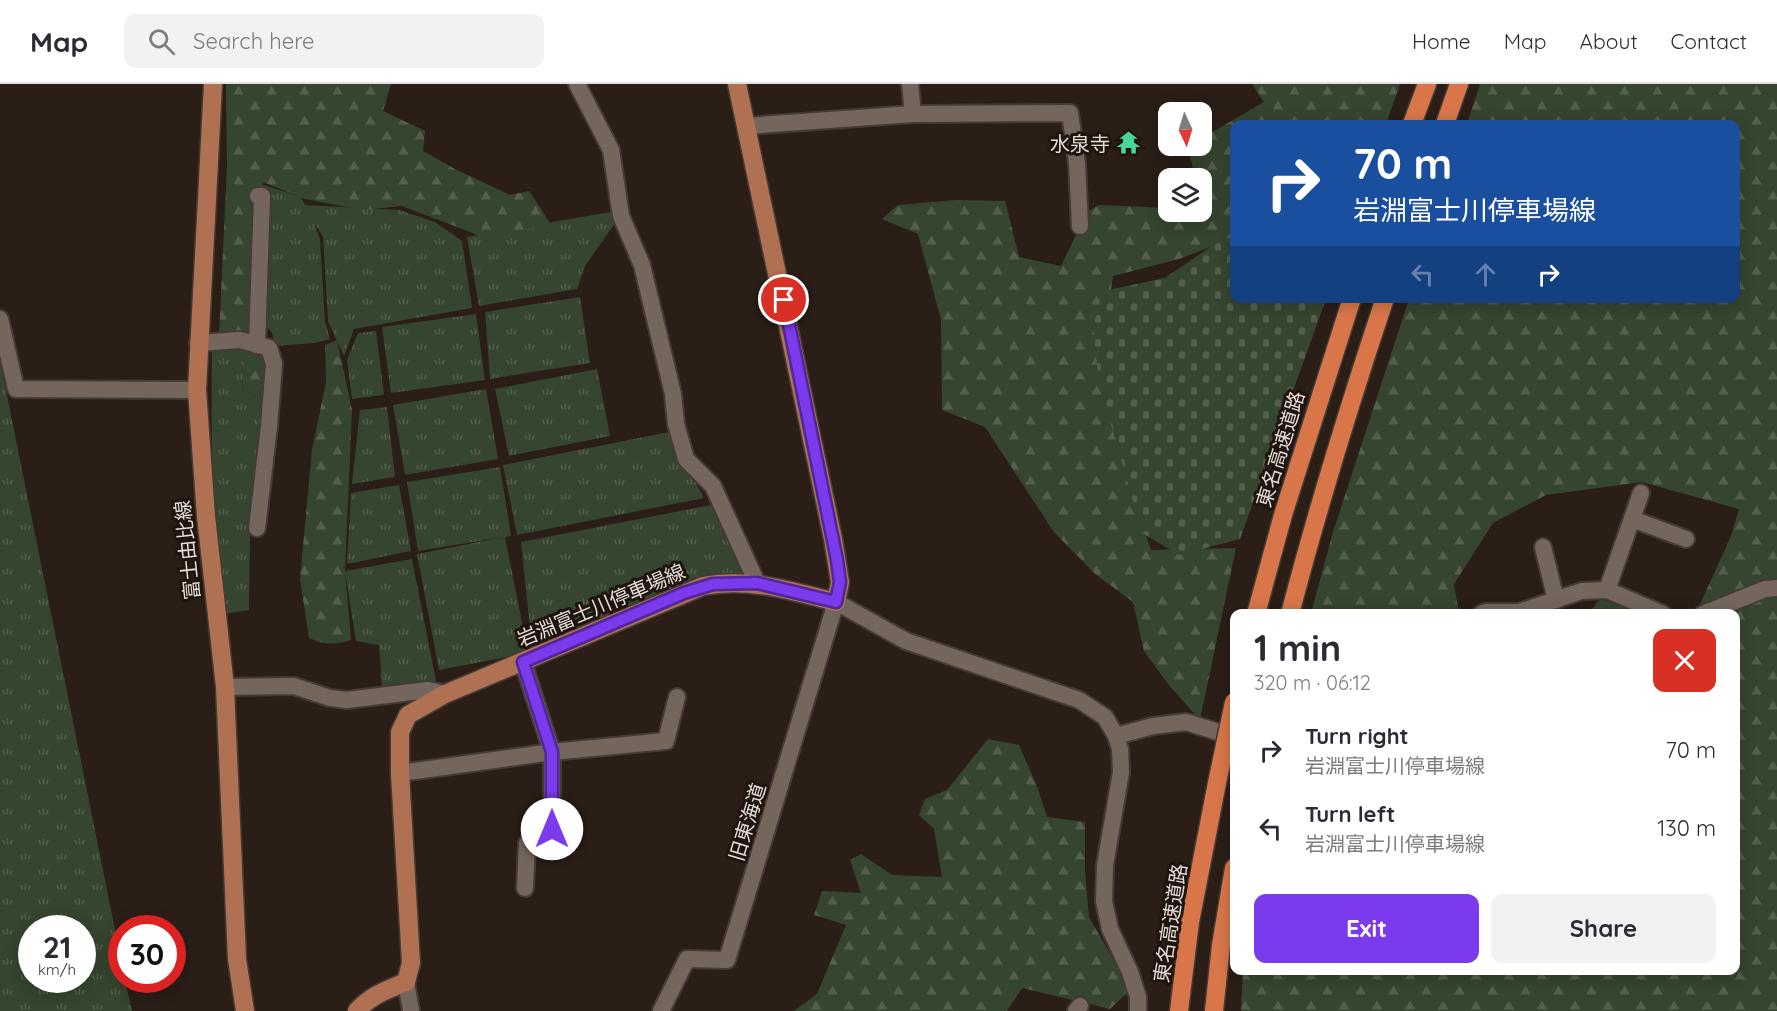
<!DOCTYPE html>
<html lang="en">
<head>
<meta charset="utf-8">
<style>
  :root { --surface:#fff; --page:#f2f2f3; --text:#2b2b33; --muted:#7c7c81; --line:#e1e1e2; --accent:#7c3aed }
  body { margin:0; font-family:Quicksand,"Noto Sans JP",sans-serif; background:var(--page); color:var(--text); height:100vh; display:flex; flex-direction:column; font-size:22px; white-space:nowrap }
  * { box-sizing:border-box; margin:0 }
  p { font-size:20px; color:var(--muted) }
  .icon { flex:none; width:33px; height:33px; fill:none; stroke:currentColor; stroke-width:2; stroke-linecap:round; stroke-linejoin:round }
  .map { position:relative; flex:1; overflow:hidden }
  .details { position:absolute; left:1230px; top:525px; width:510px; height:366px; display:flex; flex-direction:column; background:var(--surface); border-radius:12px; box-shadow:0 3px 15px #0003 }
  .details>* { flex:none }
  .top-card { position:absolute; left:1230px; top:36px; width:510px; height:183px; border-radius:12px; box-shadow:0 3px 15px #0003; background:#1a4fa0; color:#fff; overflow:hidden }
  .needle { width:39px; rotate:176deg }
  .buttons { position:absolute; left:1158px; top:18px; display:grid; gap:12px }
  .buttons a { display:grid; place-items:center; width:54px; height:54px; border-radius:12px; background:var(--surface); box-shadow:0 3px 15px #0003; font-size:30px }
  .speed { position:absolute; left:18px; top:831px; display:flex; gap:12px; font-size:30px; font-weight:700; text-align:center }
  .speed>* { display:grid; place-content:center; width:78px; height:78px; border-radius:50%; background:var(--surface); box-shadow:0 3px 15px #0003; line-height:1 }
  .speed small { font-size:15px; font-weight:400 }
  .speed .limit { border:9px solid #d22; background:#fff; color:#111 }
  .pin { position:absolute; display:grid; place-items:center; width:51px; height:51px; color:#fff; margin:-26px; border:3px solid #fff; border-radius:50%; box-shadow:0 2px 6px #0007 }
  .me { position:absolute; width:66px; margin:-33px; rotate:0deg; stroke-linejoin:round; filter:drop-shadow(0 0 4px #0008) }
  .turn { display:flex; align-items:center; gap:21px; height:126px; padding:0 24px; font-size:27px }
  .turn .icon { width:78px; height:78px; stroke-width:2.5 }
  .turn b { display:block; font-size:42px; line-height:51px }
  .lanes { display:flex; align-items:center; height:57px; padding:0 24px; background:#0003; justify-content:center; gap:30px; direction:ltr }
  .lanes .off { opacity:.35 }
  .round { display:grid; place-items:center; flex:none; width:63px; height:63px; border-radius:12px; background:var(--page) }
  .headline { display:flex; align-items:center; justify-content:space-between; height:102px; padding:0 24px }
  h1 { font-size:36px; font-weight:700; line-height:45px }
  .cta { display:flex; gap:12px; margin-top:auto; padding:12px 24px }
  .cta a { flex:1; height:69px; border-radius:12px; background:var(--accent); color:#fff; font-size:24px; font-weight:700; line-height:69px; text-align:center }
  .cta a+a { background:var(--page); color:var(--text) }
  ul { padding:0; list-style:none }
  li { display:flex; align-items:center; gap:18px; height:78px; padding:0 24px }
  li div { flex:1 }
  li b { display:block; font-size:22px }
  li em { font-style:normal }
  header { display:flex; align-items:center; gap:36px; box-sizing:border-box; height:84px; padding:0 30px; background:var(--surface); border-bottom:2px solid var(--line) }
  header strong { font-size:28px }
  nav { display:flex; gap:33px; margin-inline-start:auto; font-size:21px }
  .search { width:420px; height:54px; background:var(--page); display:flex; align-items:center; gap:15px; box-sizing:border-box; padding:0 21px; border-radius:12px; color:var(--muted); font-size:22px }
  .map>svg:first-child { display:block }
</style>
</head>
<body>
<header>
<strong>Map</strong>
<div class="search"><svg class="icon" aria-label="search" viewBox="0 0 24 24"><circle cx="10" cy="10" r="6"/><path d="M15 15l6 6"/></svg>Search here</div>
<nav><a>Home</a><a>Map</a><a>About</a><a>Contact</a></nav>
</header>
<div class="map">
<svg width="1777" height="927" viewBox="0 0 1777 927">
  <defs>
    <pattern id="grass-tufts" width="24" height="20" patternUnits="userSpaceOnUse" patternTransform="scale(1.5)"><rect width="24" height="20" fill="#36452f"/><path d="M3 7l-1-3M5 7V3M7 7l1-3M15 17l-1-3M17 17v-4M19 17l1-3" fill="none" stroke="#535f4c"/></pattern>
    <pattern id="forest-firs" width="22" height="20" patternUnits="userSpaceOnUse" patternTransform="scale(1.5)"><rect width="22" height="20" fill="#36452f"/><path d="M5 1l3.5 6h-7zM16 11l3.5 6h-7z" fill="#535f4c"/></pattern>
    <pattern id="cemetery-stones" width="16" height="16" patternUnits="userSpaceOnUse" patternTransform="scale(1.5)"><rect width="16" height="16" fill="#36452f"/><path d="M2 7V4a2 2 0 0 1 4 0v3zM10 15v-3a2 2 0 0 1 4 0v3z" fill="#535f4c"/></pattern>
  </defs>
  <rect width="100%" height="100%" fill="#2a1e17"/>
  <g fill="url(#grass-tufts)" fill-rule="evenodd">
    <polygon points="261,100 301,113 305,121 399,126 435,138 462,157 472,224 354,245 344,272 328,237 323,153 314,139 320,155 325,238 330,255 315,259 275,262 272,249 262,237"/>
    <polygon points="616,127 618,135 585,182 577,205 479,222 467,153"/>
    <polygon points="580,213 590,279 490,295 485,228"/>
    <polygon points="476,230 485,296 391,309 382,243"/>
    <polygon points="376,247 384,311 352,315 347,276 358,249"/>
    <path d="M212 264 241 266 243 307 267 316 250 455 249 526 224 530C211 442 211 352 212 264Z"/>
    <path d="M0 277 121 875 122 896H125L132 927H0ZM32 844H82V896H32Z"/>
    <polygon points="597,285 610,352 509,372 495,305"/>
    <polygon points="486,305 498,375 405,391 393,321"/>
    <polygon points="387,323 395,393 352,400 360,326"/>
    <polygon points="669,348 704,414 517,451 503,381"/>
    <polygon points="500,383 511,452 505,453 528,569 439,586 417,470 504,453 418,467 407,398"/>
    <polygon points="399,401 411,467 347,480 351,409"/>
    <polygon points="721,419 747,492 702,492 532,563 521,458"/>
    <polygon points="412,475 436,597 382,602 379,561 356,557 345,487"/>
  </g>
  <g fill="url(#forest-firs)">
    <polygon points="226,0 391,0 383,27 425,47 423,67 455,85 510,111 529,107 550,139 488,155 402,122 363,126 305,115 263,98 257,249 274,277 267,316 243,307 240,251 219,252 227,81"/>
    <polygon points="1252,0 1400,0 1386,40 1234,40 1234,154 1179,175 1113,192 1107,231 1129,404 1151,466 1236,464 1200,636 1168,600 1144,567 1133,518 1094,489 1054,448 985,343 942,326 941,236 918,150 882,135 898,121 956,116 1005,117 1019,173 1061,182 1087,128 1099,121 1168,124 1168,128 1202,128 1202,94 1195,94 1189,68 1194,62 1202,62 1202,54 1264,18"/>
    <polygon points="1480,0 1777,0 1777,927 1241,927 1243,887 1736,886 1736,530 1696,529 1731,452 1739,425 1642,398 1546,411 1493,439 1454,500 1459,529 1311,529 1333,448 1409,215 1736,214 1736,40 1467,40"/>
    <path d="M337 256 352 326 345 487 351 556C335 561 324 561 309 554L300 495 312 366 326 298 325 261Z"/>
    <polygon points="1600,515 1646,529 1588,530"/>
    <polygon points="988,655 1019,661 1038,705 1047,733 1085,738 1085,787 1089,833 1116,880 1128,908 1110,925 1022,904 1007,927 794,927 817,910 846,841 814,831 822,807 861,809 850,776 861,770 892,791 942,793 934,745 919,731 925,715 947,706"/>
  </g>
  <polygon fill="url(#cemetery-stones)" points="1234,147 1234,214 1326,215 1240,455 1179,471 1142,449 1099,298 1093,244 1103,207 1165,194"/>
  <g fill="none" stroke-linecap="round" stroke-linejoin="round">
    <defs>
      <g id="minor">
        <polyline points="577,0 611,66 621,132 642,181 673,310 676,340 686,375 713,402 757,499"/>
        <polyline points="910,0 913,30"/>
        <polyline points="746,42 913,30 1070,29 1077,80 1080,142"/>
        <polyline points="0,235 16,305 197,306"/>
        <polyline points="198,259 240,256 269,264 274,280 269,342 257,444"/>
        <polyline points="257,261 262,112 258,112"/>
        <polyline points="1632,435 1686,455"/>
        <polyline points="1543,463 1556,516"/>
        <polyline points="1607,506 1641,409"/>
        <polyline points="1481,530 1486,528 1519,528 1582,507 1607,506 1663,530"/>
        <polyline points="1703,530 1765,505 1777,504"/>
        <polyline points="523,578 552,668 552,745 537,751 527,759 525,804"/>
        <polyline points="225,603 294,602 330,614 347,616 428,606 445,610"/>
        <polyline points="1116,652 1153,642 1186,638 1234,653"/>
        <polyline points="400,689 552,668 666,657 677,613"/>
        <polyline points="406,898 411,927"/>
        <polyline points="661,927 687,875 727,876 836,518 906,557 1079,616 1105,633 1116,652 1120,665 1121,688 1105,781 1104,817 1110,845 1130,888 1138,913 1138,927"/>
        <polyline points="1076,927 1080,922"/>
      </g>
      <g id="major">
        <polyline points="213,0 197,306 206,432 225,603 237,875 245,927"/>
        <path d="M357 927C371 911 387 906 406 898L411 879 400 689V648L408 631 445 610 703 502C748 493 792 507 836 518L840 498 833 455 737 0"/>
      </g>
      <g id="highway">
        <polyline points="1412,40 1427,0"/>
        <polyline points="1445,40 1459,0"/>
        <polyline points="1256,530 1283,431 1352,214"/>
        <path d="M1290 530C1318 423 1350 319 1385 214"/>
        <polyline points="1179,927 1190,838 1217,699"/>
        <polyline points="1214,927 1221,861 1234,784"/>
      </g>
    </defs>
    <use href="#minor" stroke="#443b36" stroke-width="20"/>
    <use href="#major" stroke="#443b36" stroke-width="21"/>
    <use href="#highway" stroke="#443b36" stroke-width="21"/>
    <use href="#minor" stroke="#74665d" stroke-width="16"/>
    <use href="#major" stroke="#b07052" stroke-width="18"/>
    <use href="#highway" stroke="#d8764a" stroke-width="18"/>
    <defs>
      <polyline id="highway-bridge" points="1217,699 1234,618"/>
    </defs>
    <use href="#highway-bridge" stroke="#443b36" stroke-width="21" stroke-linecap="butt"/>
    <use href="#highway-bridge" stroke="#d8764a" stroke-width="18"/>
  </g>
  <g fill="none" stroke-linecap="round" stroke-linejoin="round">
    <defs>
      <polyline id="route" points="552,745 552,668 523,578 684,509 713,500 757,499 836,518 840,498 837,476 784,216"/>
    </defs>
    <use href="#route" stroke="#51269a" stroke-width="15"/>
    <use href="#route" stroke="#7c3aed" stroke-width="10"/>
  </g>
  <defs>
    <symbol id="temple-bare" viewBox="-9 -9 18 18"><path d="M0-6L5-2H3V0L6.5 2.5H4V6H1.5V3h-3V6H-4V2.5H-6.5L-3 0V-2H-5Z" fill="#49d49c" stroke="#20150e" stroke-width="2.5" paint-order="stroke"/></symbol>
  </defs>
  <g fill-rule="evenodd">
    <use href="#temple-bare" x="1112" y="42" width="33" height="33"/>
  </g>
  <g text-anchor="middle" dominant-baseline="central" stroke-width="6" stroke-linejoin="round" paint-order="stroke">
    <g font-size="20" fill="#e3dbd6" stroke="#20150e" text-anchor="end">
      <text x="1110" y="59">水泉寺</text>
    </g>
    <g font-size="20" fill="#e3dbd6" stroke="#20150e">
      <text transform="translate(1280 365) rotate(-73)">東名高速道路</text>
      <text transform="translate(187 466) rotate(-96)">富士由比線</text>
      <text transform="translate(601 521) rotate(-23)">岩淵富士川停車場線</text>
      <text transform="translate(747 738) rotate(-73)">旧東海道</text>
      <text transform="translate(1170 839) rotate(-81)">東名高速道路</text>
    </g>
  </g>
</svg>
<div class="buttons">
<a><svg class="needle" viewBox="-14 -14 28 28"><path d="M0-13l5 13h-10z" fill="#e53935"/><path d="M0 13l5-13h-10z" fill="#7c7c81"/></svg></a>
<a><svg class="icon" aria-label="layers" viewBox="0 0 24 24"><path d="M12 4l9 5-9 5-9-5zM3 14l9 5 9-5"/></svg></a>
</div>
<div class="speed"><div>21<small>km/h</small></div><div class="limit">30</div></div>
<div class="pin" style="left:784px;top:216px;background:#d93025"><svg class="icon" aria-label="arrive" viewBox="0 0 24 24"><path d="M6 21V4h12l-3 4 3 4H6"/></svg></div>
<svg class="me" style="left:552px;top:745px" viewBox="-20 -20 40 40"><circle r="19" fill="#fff"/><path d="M0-13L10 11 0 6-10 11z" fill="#7c3aed"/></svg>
<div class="top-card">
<div class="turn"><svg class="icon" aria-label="right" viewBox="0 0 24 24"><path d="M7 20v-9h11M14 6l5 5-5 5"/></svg><div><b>70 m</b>岩淵富士川停車場線</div></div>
<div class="lanes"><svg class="icon off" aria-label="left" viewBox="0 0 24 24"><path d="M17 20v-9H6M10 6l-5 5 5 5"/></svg><svg class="icon off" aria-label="ahead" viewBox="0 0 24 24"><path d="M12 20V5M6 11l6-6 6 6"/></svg><svg class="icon" aria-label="right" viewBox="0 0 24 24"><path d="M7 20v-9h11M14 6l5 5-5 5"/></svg></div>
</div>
<section class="details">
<div class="headline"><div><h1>1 min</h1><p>320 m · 06:12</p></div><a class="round" style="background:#d93025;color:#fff"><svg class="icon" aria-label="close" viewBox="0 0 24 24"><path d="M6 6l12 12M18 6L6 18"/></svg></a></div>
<ul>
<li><svg class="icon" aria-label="right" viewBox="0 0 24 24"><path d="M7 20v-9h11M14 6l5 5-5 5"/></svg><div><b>Turn right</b><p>岩淵富士川停車場線</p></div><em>70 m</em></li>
<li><svg class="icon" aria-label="left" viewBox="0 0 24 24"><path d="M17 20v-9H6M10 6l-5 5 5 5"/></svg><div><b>Turn left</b><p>岩淵富士川停車場線</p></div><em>130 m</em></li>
</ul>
<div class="cta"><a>Exit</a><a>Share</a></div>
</section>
</div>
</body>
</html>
